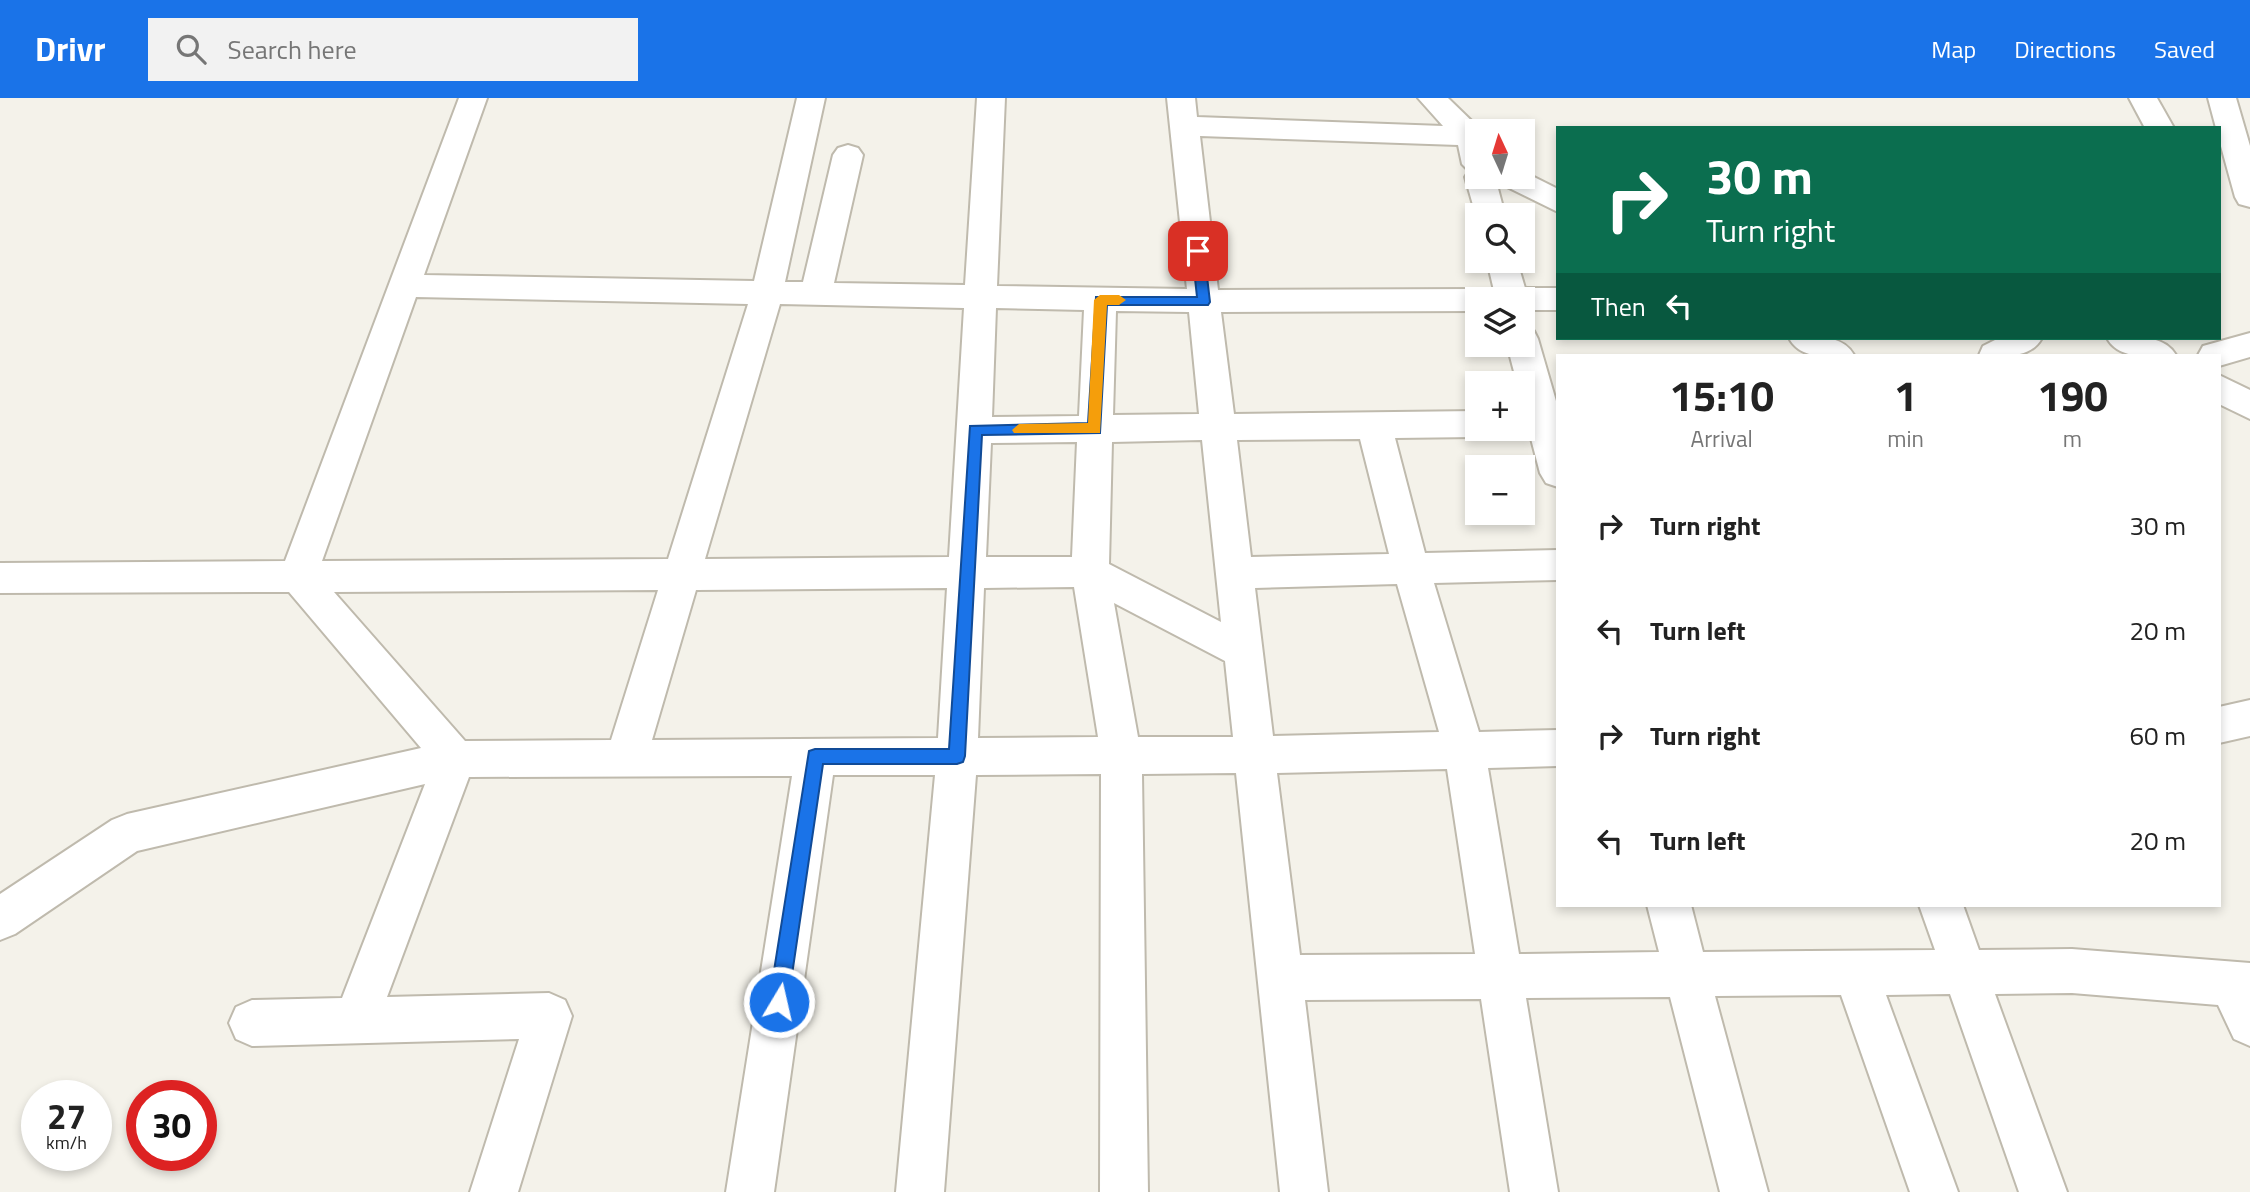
<!DOCTYPE html>
<html lang="en">
<head>
<meta charset="utf-8">
<style>
  :root { --surface:#fff; --page:#f2f2f2; --text:#222; --muted:#767676; --accent:#1a73e8 }
  body { margin:0; font-family:"Titillium Web",sans-serif; background:var(--page); color:var(--text); height:100vh; display:flex; flex-direction:column; font-size:26px; white-space:nowrap }
  * { box-sizing:border-box; margin:0 }
  p { font-size:23px; color:var(--muted) }
  .icon { flex:none; width:38px; height:38px; fill:none; stroke:currentColor; stroke-width:2; stroke-linecap:round; stroke-linejoin:round }
  .map { position:relative; flex:1; overflow:hidden }
  .panel { position:absolute; left:1556px; top:256px; width:665px; height:553px; display:flex; flex-direction:column; background:var(--surface); border-radius:0px; box-shadow:0 4px 10px #0003 }
  .panel>* { flex:none }
  .hud { position:absolute; left:1556px; top:28px; width:665px; height:214px; border-radius:0px; box-shadow:0 4px 10px #0003; background:#0b6e4f; color:#fff; overflow:hidden }
  .needle { width:46px; rotate:356deg }
  .controls { position:absolute; left:1465px; top:21px; display:grid; gap:14px }
  .controls a { display:grid; place-items:center; width:70px; height:70px; border-radius:0px; background:var(--surface); box-shadow:0 4px 10px #0003; font-size:35px }
  .speed { position:absolute; left:21px; top:982px; display:flex; gap:14px; font-size:35px; font-weight:700; text-align:center }
  .speed>* { display:grid; place-content:center; width:91px; height:91px; border-radius:50%; background:var(--surface); box-shadow:0 4px 10px #0003; line-height:1 }
  .speed small { font-size:18px; font-weight:400 }
  .speed .limit { border:10px solid #d22; background:#fff; color:#111 }
  .pin { position:absolute; display:grid; place-items:center; width:60px; height:60px; color:#fff; margin:-30px; border-radius:14px; box-shadow:0 4px 10px #0006 }
  .me { position:absolute; width:77px; margin:-38px; rotate:9deg; stroke-linejoin:round; filter:drop-shadow(0 0 5px #0008) }
  .turn { display:flex; align-items:center; gap:24px; height:147px; padding:0 35px; font-size:32px }
  .turn .icon { width:91px; height:91px; stroke-width:2.5 }
  .turn b { display:block; font-size:49px; line-height:60px }
  .then { display:flex; align-items:center; height:66px; padding:0 35px; background:#0003; gap:14px; font-size:26px }
  .eta { display:flex; justify-content:space-evenly; align-items:center; height:119px; text-align:center }
  .eta b { font-size:42px; font-weight:700; line-height:49px }
  ul { padding:0; list-style:none }
  li { display:flex; align-items:center; gap:21px; height:105px; padding:0 35px }
  li div { flex:1 }
  li b { display:block; font-size:26px }
  li em { font-style:normal }
  header { display:flex; align-items:center; gap:42px; box-sizing:border-box; height:98px; padding:0 35px; background:var(--accent); color:#fff }
  header strong { font-size:33px }
  nav { display:flex; gap:38px; margin-inline-start:auto; font-size:24px }
  .search { width:490px; height:63px; background:var(--page); display:flex; align-items:center; gap:18px; box-sizing:border-box; padding:0 24px; border-radius:0px; color:var(--muted); font-size:26px }
  .map>svg:first-child { display:block }
</style>
</head>
<body>
<header>
<strong>Drivr</strong>
<div class="search"><svg class="icon" aria-label="search" viewBox="0 0 24 24"><circle cx="10" cy="10" r="6"/><path d="M15 15l6 6"/></svg>Search here</div>
<nav><a>Map</a><a>Directions</a><a>Saved</a></nav>
</header>
<div class="map">
<svg width="2250" height="1094" viewBox="0 0 2250 1094">
  <rect width="100%" height="100%" fill="#f4f2ea"/>
  <g fill="none" stroke-linecap="round" stroke-linejoin="round">
    <defs>
      <g id="minor">
        <path d="M459 0H487L424 177 754 183 797 0H825L785 184H803L833 57 838 50 848 47 858 50 863 57 834 185 965 187 977 0H1005L997 188 1187 191 1167 0H1195L1197 19 1443 28 1418 0H1448L1482 33H1477V79H1495L1505 117H1477V121L1465 79 1469 73 1462 66 1458 47 1200 38 1218 192 1477 191 1488 194 1493 201H1477V213L1221 214 1234 316 1477 313V331H1492L1489 335 1477 339 1395 340 1425 455 1558 452V482L1434 485 1479 634 1558 632V668L1488 670 1519 856 1659 854 1647 807H1691L1703 854 1935 852 1919 807H1963L1979 852 2072 851 2250 865V948L2234 941 2218 907 2072 895 1995 896 2067 1094H2019L1950 896 1886 897 1958 1094H1910L1841 897 1715 898 1768 1094H1720L1670 899 1526 900 1558 1094H1510L1481 901 1305 902 1328 1094H1280L1236 675 1142 676 1148 1094H1100L1101 676 976 677 944 1094H896L935 677H833L774 1094H726L792 678 469 679 387 899 549 895 565 902 572 918 518 1094H470L519 941 252 948 236 941 229 925 236 909 252 902 342 900 425 686 137 753 15 836 0 842V796L112 722 127 716 421 650 289 494 0 495V465L285 463ZM416 199 748 206 668 461 322 463ZM780 206 964 210 949 459 705 461ZM996 210 1084 212 1079 318 992 319ZM1116 213 1189 214 1199 316 1113 317ZM1360 341 1389 456 1251 459 1237 342ZM1202 342 1221 524 1109 466 1112 344ZM1077 344 1072 459H986L991 345ZM1397 486 1439 634 1273 638 1255 490ZM1074 489 1098 639 978 640 984 490ZM947 490 938 640 652 642 696 492ZM658 492 611 642 465 643 334 494ZM1114 505 1225 563 1233 639H1138ZM1447 671 1475 856 1300 857 1277 675Z"/>
        <polygon points="2129,0 2157,0 2174,30 2145,30"/>
        <polygon points="2208,0 2236,0 2250,48 2250,109 2239,106 2235,99 2219,41 2219,30 2216,30"/>
        <polygon points="1522,73 1558,91 1558,114 1501,86 1496,79 1522,79"/>
        <polygon points="1487,163 1517,163 1525,190 1558,190 1558,212 1522,212 1522,201 1496,201"/>
        <polygon points="1522,229 1534,233 1538,241 1558,310 1558,389 1546,385 1540,375 1522,306 1522,285 1517,285 1507,247 1522,247"/>
        <polygon points="2250,235 2250,259 2219,268 2219,257 2198,257 2203,248"/>
        <path d="M1789 240C1812 240 1841 234 1854 257 1831 258 1801 263 1789 240Z"/>
        <path d="M1999 240H2042C2029 263 2002 257 1979 257L1983 248Z"/>
        <path d="M2107 240C2130 240 2162 234 2176 257 2153 258 2119 263 2107 240Z"/>
        <polygon points="2219,277 2250,292 2250,321 2219,306"/>
        <polygon points="2250,602 2250,638 2219,645 2219,609"/>
      </g>
    </defs>
    <use href="#minor" stroke="#bfbaad" stroke-width="4"/>
    <use href="#minor" fill="#fff" fill-rule="evenodd"/>
  </g>
  <polygon fill="#1a73e8" stroke="#114b97" stroke-width="2" points="1198,149 1204,153 1210,204 1208,207 1107,207 1100,335 982,337 965,658 963,664 957,666 823,666 788,904 785,910 779,913 772,910 769,904 809,653 815,651 949,651 970,328 1088,325 1096,199 1197,199 1192,153"/>
  <polygon fill="#f59e0b" points="1100,197 1119,197 1126,202 1119,207 1107,207 1100,335 1014,335 1012,332 1019,326 1088,325 1094,202"/>
</svg>
<div class="controls">
<a><svg class="needle" viewBox="-14 -14 28 28"><path d="M0-13l5 13h-10z" fill="#e53935"/><path d="M0 13l5-13h-10z" fill="#767676"/></svg></a>
<a><svg class="icon" aria-label="search" viewBox="0 0 24 24"><circle cx="10" cy="10" r="6"/><path d="M15 15l6 6"/></svg></a>
<a><svg class="icon" aria-label="layers" viewBox="0 0 24 24"><path d="M12 4l9 5-9 5-9-5zM3 14l9 5 9-5"/></svg></a>
<a>+</a>
<a>−</a>
</div>
<div class="speed"><div>27<small>km/h</small></div><div class="limit">30</div></div>
<div class="pin" style="left:1198px;top:153px;background:#d93025"><svg class="icon" aria-label="arrive" viewBox="0 0 24 24"><path d="M6 21V4h12l-3 4 3 4H6"/></svg></div>
<svg class="me" style="left:779px;top:904px" viewBox="-20 -20 40 40"><circle r="17" fill="#1a73e8" stroke="#fff" stroke-width="3"/><path d="M0-11L8 9 0 5-8 9z" fill="#fff"/></svg>
<div class="hud">
<div class="turn"><svg class="icon" aria-label="right" viewBox="0 0 24 24"><path d="M7 20v-9h11M14 6l5 5-5 5"/></svg><div><b>30 m</b>Turn right</div></div>
<div class="then">Then<svg class="icon" aria-label="left" viewBox="0 0 24 24"><path d="M17 20v-9H6M10 6l-5 5 5 5"/></svg></div>
</div>
<section class="panel">
<div class="eta">
<div><b>15:10</b><p>Arrival</p></div>
<div><b>1</b><p>min</p></div>
<div><b>190</b><p>m</p></div>
</div>
<ul>
<li><svg class="icon" aria-label="right" viewBox="0 0 24 24"><path d="M7 20v-9h11M14 6l5 5-5 5"/></svg><div><b>Turn right</b></div><em>30 m</em></li>
<li><svg class="icon" aria-label="left" viewBox="0 0 24 24"><path d="M17 20v-9H6M10 6l-5 5 5 5"/></svg><div><b>Turn left</b></div><em>20 m</em></li>
<li><svg class="icon" aria-label="right" viewBox="0 0 24 24"><path d="M7 20v-9h11M14 6l5 5-5 5"/></svg><div><b>Turn right</b></div><em>60 m</em></li>
<li><svg class="icon" aria-label="left" viewBox="0 0 24 24"><path d="M17 20v-9H6M10 6l-5 5 5 5"/></svg><div><b>Turn left</b></div><em>20 m</em></li>
</ul>
</section>
</div>
</body>
</html>
